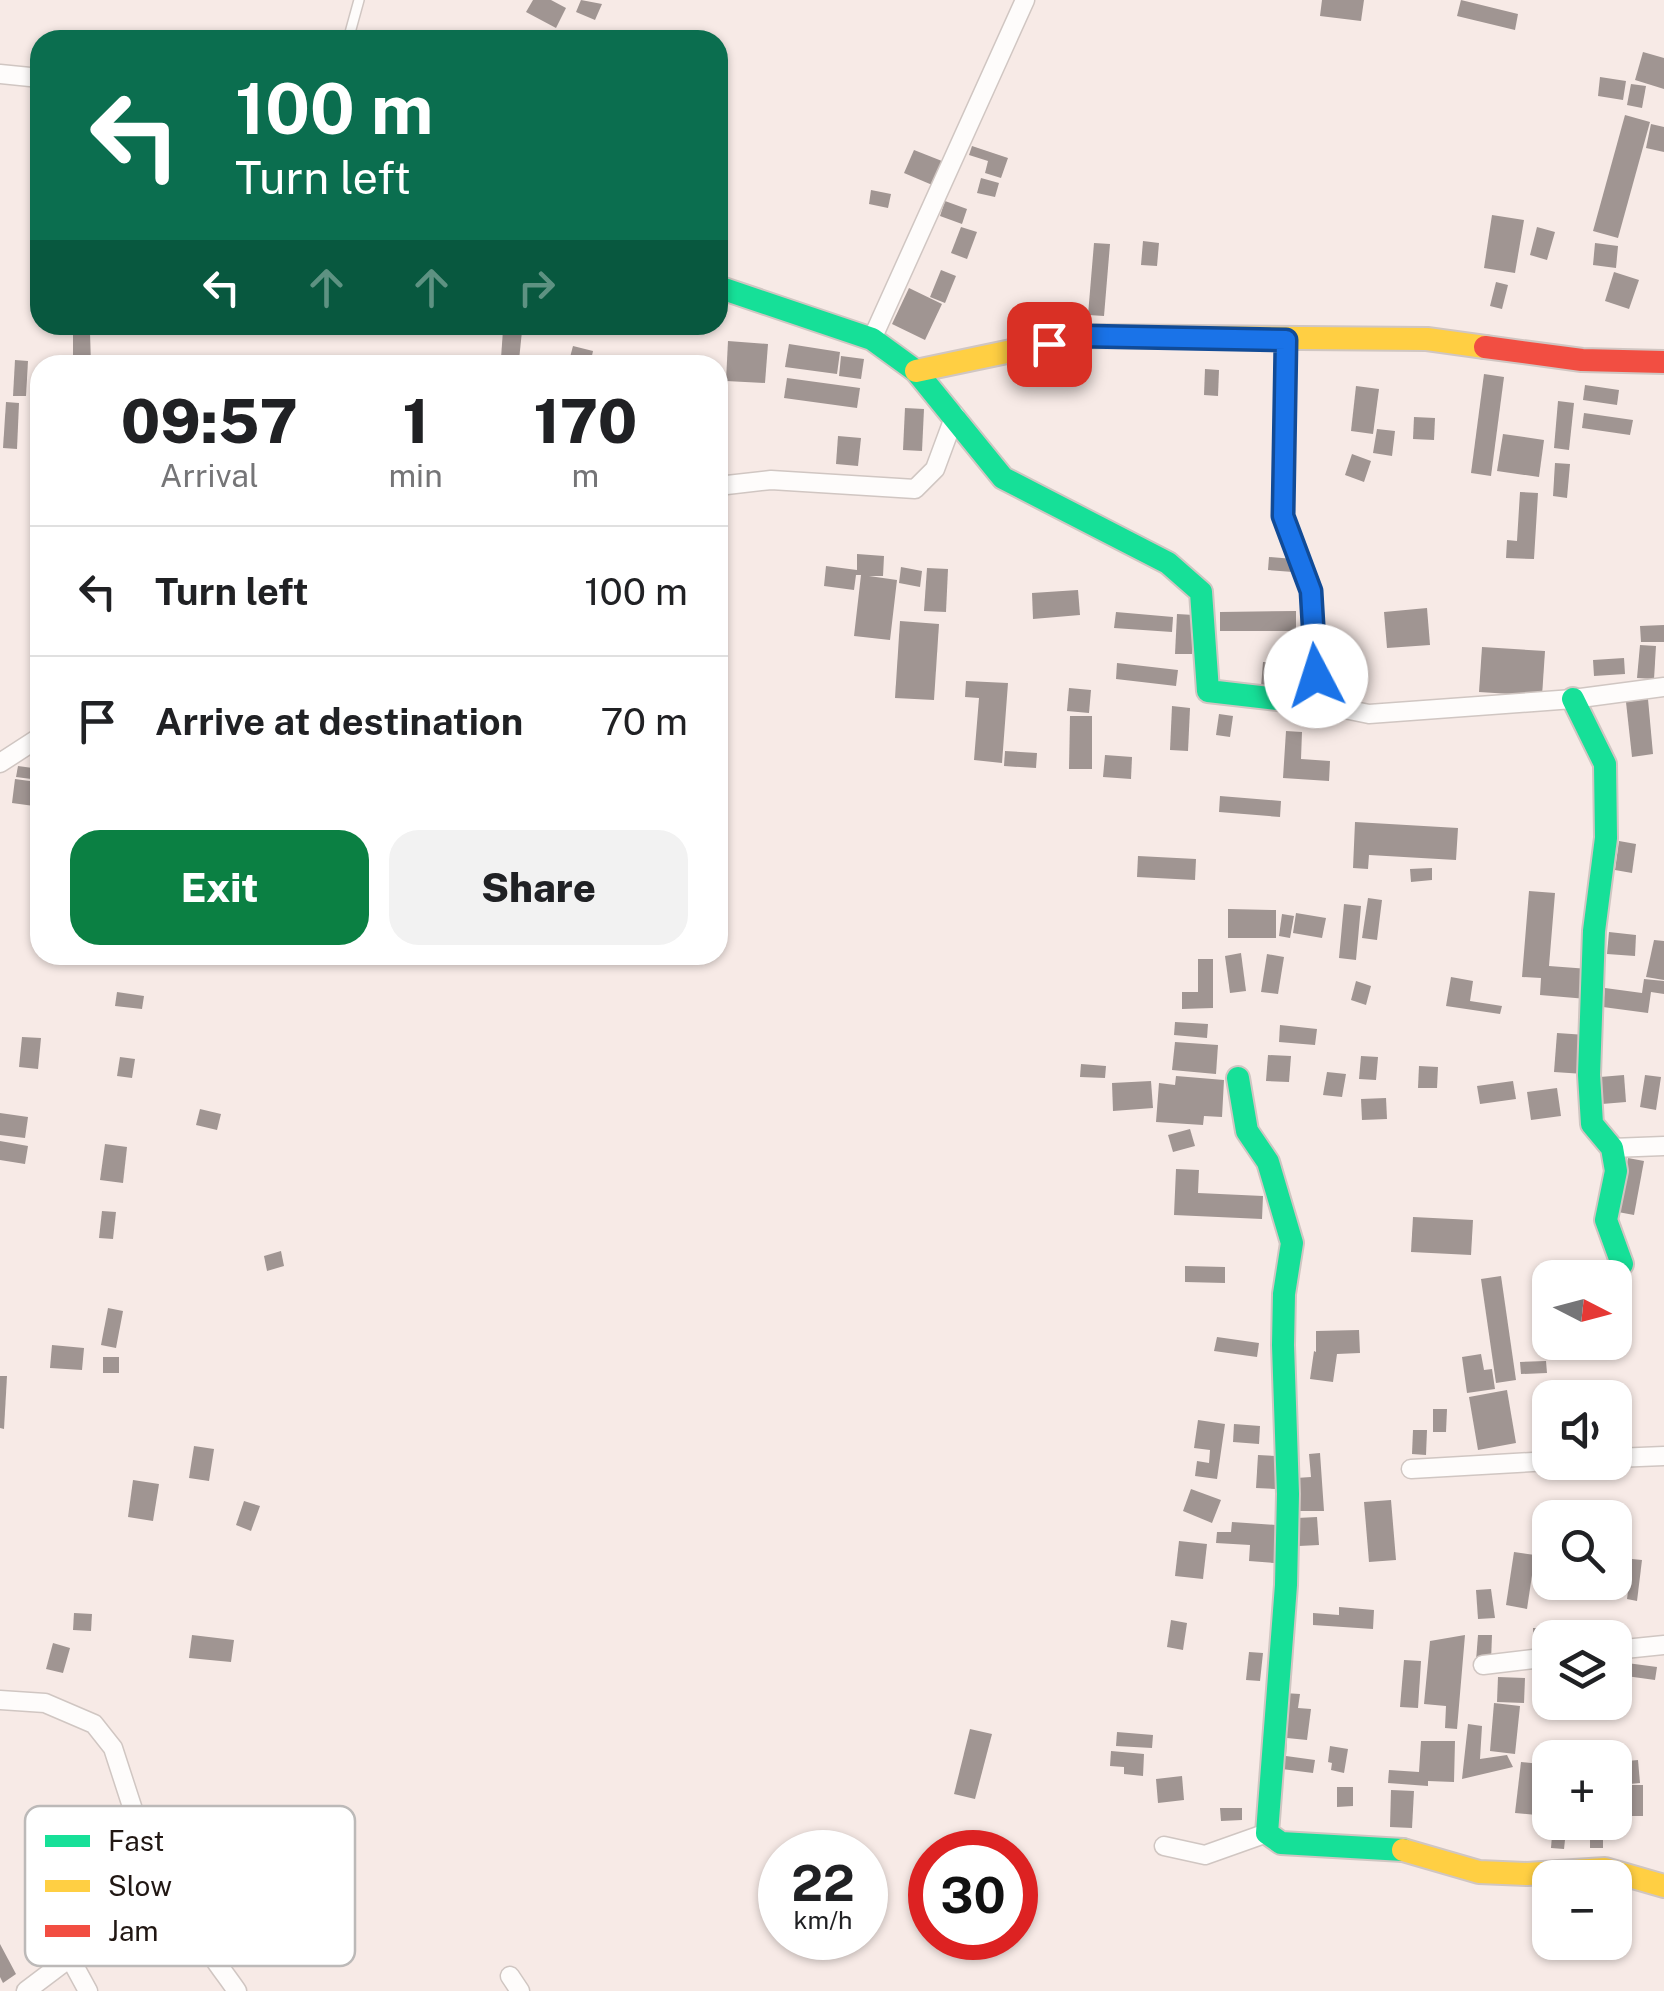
<!DOCTYPE html>
<html lang="en">
<head>
<meta charset="utf-8">
<style>
  :root { --surface:#fff; --page:#f2f2f2; --text:#202124; --muted:#757577; --line:#e0e0e0; --accent:#0b8043 }
  body { margin:0; font-family:"Public Sans",sans-serif; background:var(--page); color:var(--text); height:100vh; display:flex; flex-direction:column; font-size:38px; white-space:nowrap }
  * { box-sizing:border-box; margin:0 }
  p { font-size:32px; color:var(--muted) }
  .icon { flex:none; width:55px; height:55px; fill:none; stroke:currentColor; stroke-width:2; stroke-linecap:round; stroke-linejoin:round }
  .map { position:relative; flex:1; overflow:hidden }
  .sheet { position:absolute; left:30px; top:355px; width:698px; height:610px; display:flex; flex-direction:column; background:var(--surface); border-radius:30px; box-shadow:0 2px 8px #0004 }
  .sheet>* { flex:none }
  .hud { position:absolute; left:30px; top:30px; width:698px; height:305px; border-radius:30px; box-shadow:0 2px 8px #0004; background:#0b6e4f; color:#fff; overflow:hidden }
  .needle { width:65px; rotate:96deg }
  .buttons { position:absolute; left:1532px; top:1260px; display:grid; gap:20px }
  .buttons a { display:grid; place-items:center; width:100px; height:100px; border-radius:20px; background:var(--surface); box-shadow:0 2px 8px #0004; font-size:50px }
  .speed { position:absolute; left:758px; top:1830px; display:flex; gap:20px; font-size:50px; font-weight:700; text-align:center }
  .speed>* { display:grid; place-content:center; width:130px; height:130px; border-radius:50%; background:var(--surface); box-shadow:0 2px 8px #0004; line-height:1 }
  .speed small { font-size:25px; font-weight:400 }
  .speed .limit { border:15px solid #d22; background:#fff; color:#111 }
  .pin { position:absolute; display:grid; place-items:center; width:85px; height:85px; color:#fff; margin:-42px; border-radius:20px; box-shadow:0 5px 15px #0006 }
  .me { position:absolute; width:110px; margin:-55px; rotate:355deg; stroke-linejoin:round; filter:drop-shadow(0 0 8px #0008) }
  .turn { display:flex; align-items:center; gap:35px; height:210px; padding:0 40px; font-size:45px }
  .turn .icon { width:130px; height:130px; stroke-width:2.5 }
  .turn b { display:block; font-size:70px; line-height:85px }
  .lanes { display:flex; align-items:center; height:95px; padding:0 40px; background:#0003; justify-content:center; gap:50px; direction:ltr }
  .lanes .off { opacity:.35 }
  .eta { display:flex; justify-content:space-evenly; align-items:center; height:170px; text-align:center }
  .eta b { font-size:60px; font-weight:800; line-height:70px }
  .primary-button { display:flex; gap:20px; margin-top:auto; padding:20px 40px }
  .primary-button a { flex:1; height:115px; border-radius:30px; background:var(--accent); color:#fff; font-size:40px; font-weight:800; line-height:115px; text-align:center }
  .primary-button a+a { background:var(--page); color:var(--text) }
  ul { padding:0; list-style:none }
  li { display:flex; align-items:center; gap:30px; height:130px; padding:0 40px; border-top:2px solid var(--line) }
  li div { flex:1 }
  li b { display:block; font-size:38px }
  li em { font-style:normal }
  .map>svg:first-child { display:block }
</style>
</head>
<body>
<div class="map">
<svg width="1664" height="1991" viewBox="0 0 1664 1991">
  <rect width="100%" height="100%" fill="#f7eae6"/>
  <g fill="#a09592">
    <polygon points="533,0 551,0 566,8 556,28 526,12"/>
    <polygon points="581,0 602,4 595,20 576,12"/>
    <polygon points="1322,0 1364,0 1361,21 1320,16"/>
    <polygon points="1461,0 1518,14 1515,30 1457,16"/>
    <polygon points="1643,52 1664,58 1664,89 1635,80"/>
    <polygon points="1600,77 1626,81 1623,100 1598,96"/>
    <polygon points="1631,84 1646,86 1642,108 1627,105"/>
    <polygon points="1625,115 1650,122 1618,238 1593,231"/>
    <polygon points="1651,124 1664,127 1664,152 1646,148"/>
    <polygon points="972,146 1008,158 1001,178 985,173 988,161 969,155"/>
    <polygon points="914,150 947,163 937,187 904,173"/>
    <polygon points="981,178 999,183 995,197 977,193"/>
    <polygon points="871,190 891,194 888,208 869,204"/>
    <polygon points="945,201 967,209 962,224 940,216"/>
    <polygon points="1492,215 1524,220 1515,273 1484,268"/>
    <polygon points="961,227 977,232 967,259 951,253"/>
    <polygon points="1537,227 1555,232 1547,260 1530,255"/>
    <polygon points="1143,241 1159,243 1157,266 1141,265"/>
    <polygon points="1094,243 1110,244 1104,316 1088,315"/>
    <polygon points="1595,243 1618,246 1616,268 1593,265"/>
    <polygon points="941,270 956,276 945,303 930,297"/>
    <polygon points="1614,272 1639,280 1629,309 1605,301"/>
    <polygon points="1496,282 1508,285 1502,309 1490,306"/>
    <polygon points="909,288 942,304 925,340 892,324"/>
    <polygon points="503,330 522,331 519,360 501,358"/>
    <polygon points="73,332 90,332 91,365 73,365"/>
    <polygon points="728,341 768,344 765,383 726,381"/>
    <polygon points="789,344 840,352 837,374 785,367"/>
    <polygon points="573,346 593,351 590,365 569,361"/>
    <polygon points="841,356 864,359 861,379 839,376"/>
    <polygon points="15,360 28,361 26,396 13,396"/>
    <polygon points="1205,369 1219,370 1218,396 1204,395"/>
    <polygon points="1484,374 1504,377 1491,476 1471,473"/>
    <polygon points="787,378 860,388 857,408 784,398"/>
    <polygon points="1585,385 1619,390 1617,405 1583,400"/>
    <polygon points="1356,386 1379,389 1373,434 1351,431"/>
    <polygon points="1558,401 1574,403 1569,450 1554,448"/>
    <polygon points="6,402 19,403 17,449 3,448"/>
    <polygon points="905,408 924,409 922,451 903,450"/>
    <polygon points="1584,413 1633,420 1630,435 1582,428"/>
    <polygon points="1414,417 1435,418 1434,440 1413,439"/>
    <polygon points="1377,429 1395,431 1392,456 1373,453"/>
    <polygon points="1503,434 1544,440 1539,477 1497,471"/>
    <polygon points="838,436 861,438 858,466 836,464"/>
    <polygon points="1352,454 1371,461 1364,482 1345,475"/>
    <polygon points="1555,463 1570,464 1567,498 1553,496"/>
    <polygon points="1520,492 1538,493 1534,559 1506,558 1507,540 1517,541"/>
    <polygon points="857,554 884,556 883,576 869,576 897,580 890,640 854,636 861,575 856,575 854,590 824,586 826,566 857,570"/>
    <polygon points="1269,557 1294,559 1293,572 1268,570"/>
    <polygon points="901,567 922,571 920,587 899,583"/>
    <polygon points="927,568 948,569 946,612 924,611"/>
    <polygon points="1078,590 1080,615 1033,619 1032,593"/>
    <polygon points="1427,608 1430,645 1387,648 1384,612"/>
    <polygon points="1296,611 1296,631 1220,631 1220,612"/>
    <polygon points="1116,612 1173,617 1172,632 1114,628"/>
    <polygon points="1177,614 1194,615 1192,654 1175,654"/>
    <polygon points="900,621 939,624 934,700 895,698"/>
    <polygon points="1664,625 1664,642 1641,642 1640,626"/>
    <polygon points="1640,645 1656,646 1654,679 1637,678"/>
    <polygon points="1482,647 1545,651 1542,696 1479,692"/>
    <polygon points="1624,658 1625,674 1594,676 1593,660"/>
    <polygon points="1263,662 1300,664 1298,690 1261,687"/>
    <polygon points="1117,663 1178,670 1176,686 1116,679"/>
    <polygon points="966,681 1008,683 1002,763 974,760 979,698 965,697"/>
    <polygon points="1069,688 1091,690 1089,713 1067,711"/>
    <polygon points="1648,699 1653,754 1632,757 1626,702"/>
    <polygon points="1172,706 1190,708 1188,751 1170,750"/>
    <polygon points="1219,714 1233,716 1230,737 1216,735"/>
    <polygon points="1070,716 1092,716 1092,769 1069,769"/>
    <polygon points="1286,731 1302,732 1301,759 1330,761 1329,781 1283,778"/>
    <polygon points="1005,751 1037,753 1036,768 1004,766"/>
    <polygon points="1105,755 1132,757 1131,779 1103,777"/>
    <polygon points="18,766 40,769 39,780 16,777"/>
    <polygon points="15,779 37,782 34,806 12,803"/>
    <polygon points="1220,796 1281,801 1280,817 1219,812"/>
    <polygon points="1355,822 1458,828 1456,860 1369,855 1368,869 1353,868"/>
    <polygon points="1619,841 1636,844 1632,873 1615,870"/>
    <polygon points="1138,856 1196,859 1195,880 1137,877"/>
    <polygon points="1432,868 1432,880 1411,882 1410,869"/>
    <polygon points="1529,891 1555,893 1549,966 1589,969 1587,999 1540,995 1541,978 1522,977"/>
    <polygon points="1368,898 1382,900 1377,940 1362,938"/>
    <polygon points="1344,904 1361,906 1356,960 1339,958"/>
    <polygon points="1228,909 1276,910 1276,938 1228,938"/>
    <polygon points="1296,913 1326,918 1322,938 1293,933"/>
    <polygon points="1282,914 1294,916 1290,938 1279,936"/>
    <polygon points="1609,932 1636,935 1635,956 1607,954"/>
    <polygon points="1654,940 1664,941 1664,980 1646,977"/>
    <polygon points="1241,953 1246,991 1230,993 1225,956"/>
    <polygon points="1267,954 1284,957 1278,994 1261,992"/>
    <polygon points="1198,959 1213,959 1213,1008 1182,1009 1182,992 1198,992"/>
    <polygon points="1451,977 1473,981 1470,1001 1502,1006 1500,1014 1446,1006"/>
    <polygon points="1644,979 1664,981 1664,994 1651,992 1648,1013 1603,1007 1605,988 1642,993"/>
    <polygon points="1356,981 1371,986 1366,1005 1351,1000"/>
    <polygon points="117,992 144,996 142,1009 115,1006"/>
    <polygon points="1175,1022 1208,1024 1207,1038 1174,1035"/>
    <polygon points="1280,1025 1317,1029 1315,1045 1279,1042"/>
    <polygon points="1557,1033 1586,1035 1584,1074 1554,1072"/>
    <polygon points="22,1037 41,1038 38,1069 19,1067"/>
    <polygon points="1175,1042 1218,1045 1216,1074 1172,1070"/>
    <polygon points="1268,1055 1291,1056 1289,1082 1266,1081"/>
    <polygon points="1361,1056 1378,1057 1376,1080 1359,1079"/>
    <polygon points="120,1057 135,1059 132,1078 117,1076"/>
    <polygon points="1081,1064 1106,1066 1105,1078 1080,1077"/>
    <polygon points="1419,1066 1438,1067 1437,1088 1418,1088"/>
    <polygon points="1327,1072 1346,1074 1342,1097 1323,1095"/>
    <polygon points="1624,1075 1626,1102 1602,1104 1600,1077"/>
    <polygon points="1645,1075 1661,1077 1656,1110 1640,1107"/>
    <polygon points="1176,1076 1224,1080 1222,1117 1204,1116 1203,1125 1156,1122 1159,1083 1175,1085"/>
    <polygon points="1151,1081 1153,1108 1113,1111 1112,1083"/>
    <polygon points="1513,1081 1516,1099 1480,1104 1477,1086"/>
    <polygon points="1557,1088 1561,1116 1531,1120 1527,1092"/>
    <polygon points="1386,1098 1387,1119 1362,1120 1361,1099"/>
    <polygon points="200,1109 221,1114 217,1130 196,1125"/>
    <polygon points="0,1113 28,1117 25,1138 0,1135"/>
    <polygon points="1190,1129 1195,1146 1173,1152 1168,1135"/>
    <polygon points="0,1141 28,1146 25,1164 0,1160"/>
    <polygon points="105,1144 127,1147 123,1183 100,1180"/>
    <polygon points="1628,1158 1644,1161 1634,1215 1618,1212"/>
    <polygon points="1176,1169 1199,1170 1198,1193 1263,1196 1262,1219 1174,1215"/>
    <polygon points="102,1211 116,1212 113,1239 99,1238"/>
    <polygon points="1413,1217 1473,1220 1471,1255 1411,1252"/>
    <polygon points="281,1251 284,1266 267,1271 264,1256"/>
    <polygon points="1185,1266 1225,1267 1225,1283 1185,1282"/>
    <polygon points="1501,1276 1516,1380 1496,1383 1481,1279"/>
    <polygon points="108,1308 123,1311 116,1348 101,1345"/>
    <polygon points="1359,1330 1360,1353 1337,1354 1333,1382 1310,1379 1314,1351 1316,1352 1316,1331"/>
    <polygon points="1217,1337 1259,1343 1257,1357 1214,1351"/>
    <polygon points="52,1345 84,1348 82,1370 50,1368"/>
    <polygon points="1481,1354 1484,1370 1492,1369 1495,1389 1467,1393 1462,1357"/>
    <rect x="103" y="1357" width="16" height="16"/>
    <polygon points="1546,1361 1547,1373 1521,1374 1520,1362"/>
    <polygon points="0,1376 7,1376 4,1429 0,1428"/>
    <polygon points="1507,1390 1516,1443 1478,1450 1469,1397"/>
    <polygon points="1433,1409 1447,1409 1446,1432 1433,1432"/>
    <polygon points="1198,1420 1225,1424 1217,1479 1195,1476 1197,1461 1209,1463 1210,1450 1194,1448"/>
    <polygon points="1234,1424 1260,1426 1259,1444 1233,1442"/>
    <polygon points="1413,1430 1427,1430 1426,1455 1412,1454"/>
    <polygon points="194,1446 214,1449 209,1481 189,1478"/>
    <polygon points="1320,1453 1324,1511 1295,1511 1296,1478 1311,1477 1309,1454"/>
    <polygon points="1258,1455 1277,1456 1275,1489 1256,1488"/>
    <polygon points="133,1480 159,1484 153,1521 128,1517"/>
    <polygon points="1191,1489 1221,1500 1212,1523 1183,1511"/>
    <polygon points="1391,1500 1396,1560 1369,1562 1364,1502"/>
    <polygon points="244,1501 260,1506 251,1531 236,1525"/>
    <polygon points="1317,1517 1319,1545 1299,1546 1297,1518"/>
    <polygon points="1232,1522 1276,1525 1274,1563 1249,1561 1250,1545 1216,1543 1217,1532 1231,1532"/>
    <polygon points="1179,1541 1207,1544 1203,1579 1175,1576"/>
    <polygon points="1514,1552 1535,1555 1527,1609 1506,1605"/>
    <polygon points="1632,1559 1642,1560 1637,1601 1627,1599"/>
    <polygon points="1491,1589 1495,1618 1478,1619 1476,1590"/>
    <polygon points="1339,1607 1374,1610 1373,1629 1313,1625 1313,1613 1339,1615"/>
    <polygon points="74,1613 92,1614 91,1631 73,1630"/>
    <polygon points="1171,1620 1187,1623 1183,1650 1167,1647"/>
    <polygon points="1533,1628 1549,1628 1549,1653 1534,1654"/>
    <polygon points="192,1635 234,1640 231,1662 189,1658"/>
    <polygon points="1465,1635 1457,1729 1445,1728 1446,1706 1424,1704 1430,1641"/>
    <polygon points="1478,1635 1492,1635 1491,1661 1476,1661"/>
    <polygon points="53,1643 70,1648 63,1673 46,1669"/>
    <polygon points="1249,1652 1263,1653 1260,1681 1246,1680"/>
    <polygon points="1404,1660 1421,1661 1418,1708 1400,1707"/>
    <polygon points="1627,1663 1657,1667 1655,1680 1626,1676"/>
    <polygon points="1498,1677 1525,1678 1524,1703 1497,1702"/>
    <polygon points="1284,1693 1300,1694 1298,1708 1311,1709 1307,1740 1287,1738 1286,1756 1315,1760 1313,1773 1274,1768"/>
    <polygon points="1494,1703 1520,1706 1515,1754 1490,1751"/>
    <polygon points="1468,1724 1482,1726 1480,1759 1507,1755 1513,1767 1462,1779"/>
    <polygon points="970,1729 992,1734 975,1799 954,1794"/>
    <polygon points="1117,1732 1153,1735 1152,1748 1116,1746"/>
    <polygon points="1421,1741 1455,1741 1454,1782 1428,1781 1428,1786 1388,1783 1389,1770 1419,1772"/>
    <polygon points="1330,1746 1348,1749 1344,1773 1331,1770 1332,1763 1328,1762"/>
    <polygon points="1111,1751 1144,1754 1143,1776 1124,1774 1124,1767 1110,1766"/>
    <polygon points="1638,1760 1640,1783 1619,1785 1616,1762"/>
    <polygon points="1521,1762 1550,1765 1546,1816 1515,1813"/>
    <polygon points="1182,1776 1184,1800 1158,1803 1156,1779"/>
    <rect x="1615" y="1785" width="28" height="31"/>
    <polygon points="1337,1787 1353,1787 1353,1806 1337,1807"/>
    <polygon points="1391,1790 1414,1791 1412,1828 1390,1827"/>
    <polygon points="1220,1808 1242,1808 1242,1820 1221,1821"/>
    <polygon points="1553,1822 1567,1822 1564,1849 1551,1848"/>
    <rect x="1590" y="1822" width="13" height="26"/>
    <polygon points="0,1944 16,1974 3,1983 0,1977"/>
  </g>
  <g fill="none" stroke-linecap="round" stroke-linejoin="round">
    <defs>
      <polyline id="lane" points="348,40 359,0"/>
      <g id="street">
        <polyline points="0,74 40,78"/>
        <polyline points="872,339 1025,0"/>
        <polyline points="1286,340 1283,516 1311,591 1313,648 1320,704 1369,714 1573,699 1664,687"/>
        <polyline points="718,486 771,480 915,489 935,469 955,415"/>
        <polyline points="0,763 40,737"/>
        <polyline points="1612,1148 1664,1146"/>
        <polyline points="1615,1458 1664,1456"/>
        <polyline points="1411,1469 1550,1461"/>
        <polyline points="1615,1650 1664,1645"/>
        <polyline points="1483,1665 1550,1657"/>
        <path d="M0 1700 45 1703 94 1724 113 1748 139 1828 201 1894C196 1944 210 1952 237 1991"/>
        <polyline points="1164,1846 1205,1855 1267,1833"/>
        <polyline points="70,1958 88,1991"/>
        <polyline points="510,1976 520,1991"/>
        <polyline points="26,1991 120,1920"/>
      </g>
      <g id="fast">
        <polyline points="718,287 872,339 916,371 1003,478 1168,563 1201,592 1208,691 1320,704"/>
        <polyline points="1573,699 1605,764 1606,838 1594,931 1589,1075 1592,1124 1612,1148 1616,1171 1606,1220 1622,1264"/>
        <polyline points="1238,1078 1247,1131 1268,1162 1292,1243 1284,1294 1283,1345 1288,1494 1286,1585 1267,1833 1281,1843 1403,1850"/>
      </g>
      <g id="slow">
        <polyline points="916,371 1083,336 1427,339 1485,347"/>
        <polyline points="1403,1850 1479,1872 1527,1874 1605,1869 1664,1886"/>
      </g>
      <polyline id="jam" points="1485,347 1582,360 1664,362"/>
    </defs>
    <use href="#lane" stroke="#d0c6c2" stroke-width="12"/>
    <use href="#street" stroke="#d0c6c2" stroke-width="21"/>
    <use href="#fast" stroke="#d0c6c2" stroke-width="26"/>
    <use href="#slow" stroke="#d0c6c2" stroke-width="26"/>
    <use href="#jam" stroke="#d0c6c2" stroke-width="26"/>
    <use href="#lane" stroke="#fefcfb" stroke-width="9"/>
    <use href="#street" stroke="#fefcfb" stroke-width="18"/>
    <use href="#fast" stroke="#16e098" stroke-width="22"/>
    <use href="#slow" stroke="#ffcf43" stroke-width="22"/>
    <use href="#jam" stroke="#f24e42" stroke-width="22"/>
  </g>
  <g fill="none" stroke-linecap="round" stroke-linejoin="round">
    <defs>
      <polyline id="route" points="1049,344 1082,336 1286,340 1283,516 1311,591 1316,676"/>
    </defs>
    <use href="#route" stroke="#114b97" stroke-width="25"/>
    <use href="#route" stroke="#1a73e8" stroke-width="18"/>
  </g>
  <rect x="25" y="1806" width="330" height="160" rx="15" fill="#fff" stroke="#bcb9b8" stroke-width="2.5"/>
  <rect x="45" y="1835" width="45" height="12" fill="#16e098"/>
  <rect x="45" y="1880" width="45" height="12" fill="#ffcf43"/>
  <rect x="45" y="1925" width="45" height="12" fill="#f24e42"/>
  <g font-size="28" fill="#211713">
    <text x="108" y="1851">Fast</text>
    <text x="108" y="1896">Slow</text>
    <text x="108" y="1941">Jam</text>
  </g>
</svg>
<div class="buttons">
<a><svg class="needle" viewBox="-14 -14 28 28"><path d="M0-13l5 13h-10z" fill="#e53935"/><path d="M0 13l5-13h-10z" fill="#757577"/></svg></a>
<a><svg class="icon" aria-label="sound" viewBox="0 0 24 24"><path d="M4 9h4l5-4v14l-5-4H4zM17 9q2 3 0 6"/></svg></a>
<a><svg class="icon" aria-label="search" viewBox="0 0 24 24"><circle cx="10" cy="10" r="6"/><path d="M15 15l6 6"/></svg></a>
<a><svg class="icon" aria-label="layers" viewBox="0 0 24 24"><path d="M12 4l9 5-9 5-9-5zM3 14l9 5 9-5"/></svg></a>
<a>+</a>
<a>−</a>
</div>
<div class="speed"><div>22<small>km/h</small></div><div class="limit">30</div></div>
<div class="pin" style="left:1049px;top:344px;background:#d93025"><svg class="icon" aria-label="arrive" viewBox="0 0 24 24"><path d="M6 21V4h12l-3 4 3 4H6"/></svg></div>
<svg class="me" style="left:1316px;top:676px" viewBox="-20 -20 40 40"><circle r="19" fill="#fff"/><path d="M0-13L10 11 0 6-10 11z" fill="#1a73e8"/></svg>
<div class="hud">
<div class="turn"><svg class="icon" aria-label="left" viewBox="0 0 24 24"><path d="M17 20v-9H6M10 6l-5 5 5 5"/></svg><div><b>100 m</b>Turn left</div></div>
<div class="lanes"><svg class="icon" aria-label="left" viewBox="0 0 24 24"><path d="M17 20v-9H6M10 6l-5 5 5 5"/></svg><svg class="icon off" aria-label="ahead" viewBox="0 0 24 24"><path d="M12 20V5M6 11l6-6 6 6"/></svg><svg class="icon off" aria-label="ahead" viewBox="0 0 24 24"><path d="M12 20V5M6 11l6-6 6 6"/></svg><svg class="icon off" aria-label="right" viewBox="0 0 24 24"><path d="M7 20v-9h11M14 6l5 5-5 5"/></svg></div>
</div>
<section class="sheet">
<div class="eta">
<div><b>09:57</b><p>Arrival</p></div>
<div><b>1</b><p>min</p></div>
<div><b>170</b><p>m</p></div>
</div>
<ul>
<li><svg class="icon" aria-label="left" viewBox="0 0 24 24"><path d="M17 20v-9H6M10 6l-5 5 5 5"/></svg><div><b>Turn left</b></div><em>100 m</em></li>
<li><svg class="icon" aria-label="arrive" viewBox="0 0 24 24"><path d="M6 21V4h12l-3 4 3 4H6"/></svg><div><b>Arrive at destination</b></div><em>70 m</em></li>
</ul>
<div class="primary-button"><a>Exit</a><a>Share</a></div>
</section>
</div>
</body>
</html>
